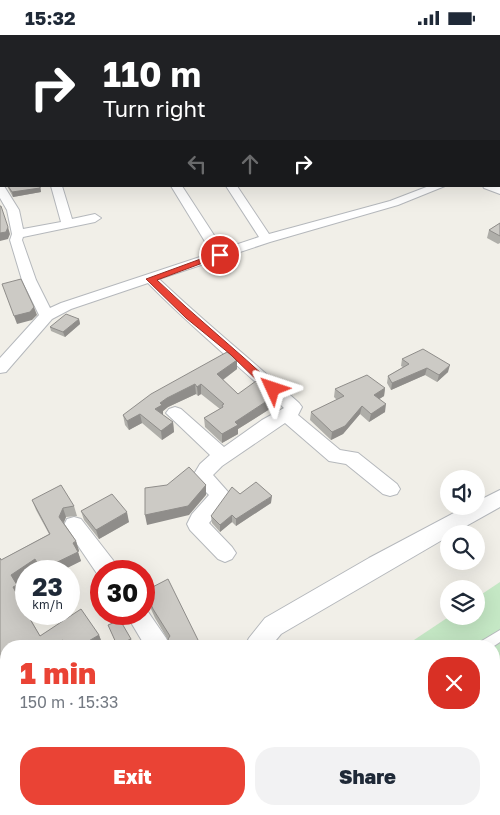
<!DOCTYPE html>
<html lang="en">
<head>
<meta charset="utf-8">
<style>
  :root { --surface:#fff; --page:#f2f2f3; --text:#1f2937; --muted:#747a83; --accent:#ea4335 }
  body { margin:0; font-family:"Golos Text",sans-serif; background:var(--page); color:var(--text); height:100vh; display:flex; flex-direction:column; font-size:19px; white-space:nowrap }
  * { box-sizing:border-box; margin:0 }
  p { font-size:16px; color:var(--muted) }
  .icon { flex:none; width:28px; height:28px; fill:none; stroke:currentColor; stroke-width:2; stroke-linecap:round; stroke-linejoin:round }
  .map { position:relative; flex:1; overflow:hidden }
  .details { position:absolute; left:0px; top:605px; width:500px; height:175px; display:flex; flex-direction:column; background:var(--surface); border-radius:20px 20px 0 0; box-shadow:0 5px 20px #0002 }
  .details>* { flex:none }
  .top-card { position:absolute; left:0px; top:0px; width:500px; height:152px; box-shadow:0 5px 20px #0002; background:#202124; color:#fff; overflow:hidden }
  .fabs { position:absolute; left:440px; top:435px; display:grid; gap:10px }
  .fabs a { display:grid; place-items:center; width:45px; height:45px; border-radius:50%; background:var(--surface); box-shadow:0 5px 20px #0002; font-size:25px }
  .speed { position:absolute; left:15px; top:525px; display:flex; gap:10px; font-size:25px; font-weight:700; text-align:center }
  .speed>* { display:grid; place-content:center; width:65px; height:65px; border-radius:50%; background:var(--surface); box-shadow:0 5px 20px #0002; line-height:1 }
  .speed small { font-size:12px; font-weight:400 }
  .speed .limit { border:8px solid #d22; background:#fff; color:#111 }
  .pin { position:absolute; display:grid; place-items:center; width:42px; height:42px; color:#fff; margin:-21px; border:2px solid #fff; border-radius:50%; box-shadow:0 1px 5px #0007 }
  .me { position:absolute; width:55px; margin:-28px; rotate:312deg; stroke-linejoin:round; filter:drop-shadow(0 0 4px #0008) }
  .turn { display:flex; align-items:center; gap:18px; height:105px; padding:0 20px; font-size:22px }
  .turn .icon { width:65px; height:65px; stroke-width:2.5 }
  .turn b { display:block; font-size:35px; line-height:42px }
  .lanes { display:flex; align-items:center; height:48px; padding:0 20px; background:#0003; justify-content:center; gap:25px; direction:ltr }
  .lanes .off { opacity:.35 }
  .round { display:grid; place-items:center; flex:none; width:52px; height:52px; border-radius:20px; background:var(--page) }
  .headline { display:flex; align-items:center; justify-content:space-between; height:85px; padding:0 20px }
  h1 { font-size:30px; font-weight:800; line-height:38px; color:var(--accent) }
  .action { display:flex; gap:10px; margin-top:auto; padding:10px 20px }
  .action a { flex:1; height:58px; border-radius:20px; background:var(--accent); color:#fff; font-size:20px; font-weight:800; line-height:58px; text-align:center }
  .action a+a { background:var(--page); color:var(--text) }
  .status { display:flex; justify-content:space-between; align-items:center; height:35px; padding:0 25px; background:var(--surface); direction:ltr }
  .status svg { height:14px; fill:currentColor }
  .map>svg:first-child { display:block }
</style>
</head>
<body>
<div class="status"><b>15:32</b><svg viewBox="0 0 49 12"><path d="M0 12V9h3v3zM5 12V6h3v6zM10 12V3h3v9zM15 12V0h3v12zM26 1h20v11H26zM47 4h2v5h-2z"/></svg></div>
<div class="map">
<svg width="500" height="780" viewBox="0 0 500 780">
  <rect width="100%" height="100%" fill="#f1efe8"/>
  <polygon fill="#c5e8c5" points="500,547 500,780 156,780 166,774 494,774 494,611 405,611 450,581 476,581 476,563"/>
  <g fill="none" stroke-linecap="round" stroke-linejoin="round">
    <defs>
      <g id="service">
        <polygon points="500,595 500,607 494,611 478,611 480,607"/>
        <polygon points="500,716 500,732 494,735 494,720"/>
        <polygon points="237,774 254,774 251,780 233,780"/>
        <polygon points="430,774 447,774 444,780 426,780"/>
      </g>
      <g id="minor">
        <polygon points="39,0 90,0 90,1"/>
        <rect x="100" y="0" width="8" height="1"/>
        <rect x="242" y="0" width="8" height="1"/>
        <rect x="318" y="0" width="7" height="1"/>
        <path d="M0 150 4 151 19 175 23 194 61 187 51 151H62L72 184 95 179 101 183 95 187 23 202 22 205 36 245 50 273 61 268 212 218 171 151H182L223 214 259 202 226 151H237L269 199 390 166 429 151H445L398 170 270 207 159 244C204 287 253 326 299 368L302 372 298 380 340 415 358 418 397 449 400 454 397 459 390 461 383 459 346 429 329 426 285 388 222 431 213 440 229 458 222 472 209 488 232 512 236 518 232 524 225 527 218 524 190 495 187 489 192 479 209 460 198 449 194 439 200 429 210 420 166 378 169 374 175 372 181 374 224 412 262 385 284 373C239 331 191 292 148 248L71 274 52 284 6 337 0 338V323L39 280 22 245 10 205 12 199 7 175 0 163Z"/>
        <polygon points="483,151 500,152 500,159 484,153"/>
        <polygon points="500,455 500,472 452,499 449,499 449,501 281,599 271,611 245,611 249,603 265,583 369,523 467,471 476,471 476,467"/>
        <polygon points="74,482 81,484 116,529 119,536 101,536 100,543 64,490 67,484"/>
        <polygon points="144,571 166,603 170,611 145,611 126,579 144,579"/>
        <polygon points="22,774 59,774 57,780 20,780"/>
      </g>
    </defs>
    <use href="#service" stroke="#b5b8bc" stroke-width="2"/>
    <use href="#minor" stroke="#b5b8bc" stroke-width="2"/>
    <use href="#service" fill="#fff" fill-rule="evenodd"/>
    <use href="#minor" fill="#fff" fill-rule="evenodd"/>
  </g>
  <g fill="#afaea9">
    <rect x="499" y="129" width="1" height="21"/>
    <polygon points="7,151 40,151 41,157 13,162"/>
    <polygon points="500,188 500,208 498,209 487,203 489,195"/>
    <polygon points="79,284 80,289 65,302 51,296 50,292"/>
    <polygon points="402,324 448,337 437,347 425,340 391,355 387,348 388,341 403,332 401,331"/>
    <polygon points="237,325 237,334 223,345 238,359 276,370 238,394 238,399 222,408 205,392 204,383 220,374 201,359 198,361 196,359 168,372 163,376 163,380 173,387 174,397 162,405 142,388 129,395 125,390 123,380"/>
    <polygon points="385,353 384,361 379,364 385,377 369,387 360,379 343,399 331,405 310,385 311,377 337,365 334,362 335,354"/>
    <polygon points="240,459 271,468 236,491 232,487 220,497 212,488 211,481"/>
    <polygon points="32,465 74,471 77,481 66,482 64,488 76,506 79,516 78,517 81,526 61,536 40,536 39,533 34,536 26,536 16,548 22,559 18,561 40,601 99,600 102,608 6,611 1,525 49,499 36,475"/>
    <polygon points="81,476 129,487 99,504 84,485"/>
    <polygon points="145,556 200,611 170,611 168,605 155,583 147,565"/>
  </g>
  <g fill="#8f8d8a">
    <polygon points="40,151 41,157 13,162 12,157"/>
    <polygon points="8,192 10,199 8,204 0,206 0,198"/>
    <polygon points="34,272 37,280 32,285 17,289 14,281"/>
    <polygon points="79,284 80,289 65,302 63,297"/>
    <polygon points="237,325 237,334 217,349 217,339"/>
    <polygon points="450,330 448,337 437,347 439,340"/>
    <polygon points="427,333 425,340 391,355 392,348"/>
    <polygon points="195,349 196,359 168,372 163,376 163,380 155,374 160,368 167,363"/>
    <polygon points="201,349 201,359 198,361 197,352"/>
    <polygon points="385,353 384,361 373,368 374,360"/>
    <polygon points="276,360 276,370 238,394 238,399 222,408 222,399 235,387"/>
    <polygon points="386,369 385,377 369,387 371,379"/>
    <polygon points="362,371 360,379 343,399 331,405 332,397"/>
    <polygon points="140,379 142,388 129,395 127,386"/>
    <polygon points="173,387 174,397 162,405 161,396"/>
    <polygon points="206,450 206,460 189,480 147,490 145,480"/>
    <polygon points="272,461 271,468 236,491 236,484"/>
    <polygon points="63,473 66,482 62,491 59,482"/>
    <polygon points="127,477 129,487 99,504 96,495"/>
    <polygon points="232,480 232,487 220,497 220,490"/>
    <polygon points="76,506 79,516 78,517 81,526 61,536 41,536 41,535"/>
    <polygon points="35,524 39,533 34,536 26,536 26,542 15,549 11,540"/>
    <polygon points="17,550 22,559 18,561 13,552"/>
    <polygon points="99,600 102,608 97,611 80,611"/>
    <polygon points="131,604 133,608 126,611 118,611 117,610"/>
    <polygon points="63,605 65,611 52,611"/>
    <polygon points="199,607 200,611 190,611"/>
    <polygon points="6,638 6,645 3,639"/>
  </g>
  <g fill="#cccac5" stroke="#8f8d8a">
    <rect x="119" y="0" width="51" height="1"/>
    <polygon points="0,4 1,4 1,14 0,15"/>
    <rect x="499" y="129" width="1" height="13"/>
    <polygon points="8,151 40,151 40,153 12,157"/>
    <polygon points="0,171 1,171 8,192 6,197 0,198"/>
    <polygon points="500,188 500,201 489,195"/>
    <polygon points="21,244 34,272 30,277 14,281 2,249"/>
    <polygon points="66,279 79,284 63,297 50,292"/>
    <polygon points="423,314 450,330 439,340 427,333 392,348 388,341 409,329 402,324"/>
    <polygon points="227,317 237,325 217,339 238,359 256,346 276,360 235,387 238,390 222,399 204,383 223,372 222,370 224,369 201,349 197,352 195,349 167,363 160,368 162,370 155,374 173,387 161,396 140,379 127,386 123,380 151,359"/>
    <polygon points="367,340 385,353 374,360 386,369 371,379 362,371 345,391 332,397 311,377 344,361 335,354"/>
    <polygon points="189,432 206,450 188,471 145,480 145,453 167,450"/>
    <polygon points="256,447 272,461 236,484 232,480 220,490 211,481 232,452 240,459"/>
    <polygon points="61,450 74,471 63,473 59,482 76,506 73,508 78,517 41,535 35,524 11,540 17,550 13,552 26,576 26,579 27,579 40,601 81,574 99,600 80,611 66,611 63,605 52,611 6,611 6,638 3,639 0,633 0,523 1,525 50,499 32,465"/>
    <polygon points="112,459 127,477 96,495 81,476"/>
    <polygon points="168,544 199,607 190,611 171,611 168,604 170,601 153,574 145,556"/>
    <polygon points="120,585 131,604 117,610 108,590"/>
  </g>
  <path fill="#ea4335" stroke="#982c22" d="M217 218 224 220 157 245C195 282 237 315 276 352L278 354 276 357H269L230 319 186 283 146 244Z"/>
</svg>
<div class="fabs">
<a><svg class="icon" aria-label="sound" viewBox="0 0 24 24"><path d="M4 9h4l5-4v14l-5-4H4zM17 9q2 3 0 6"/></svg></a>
<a><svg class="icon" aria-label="search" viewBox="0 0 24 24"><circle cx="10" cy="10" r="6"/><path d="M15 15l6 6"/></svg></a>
<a><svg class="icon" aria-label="layers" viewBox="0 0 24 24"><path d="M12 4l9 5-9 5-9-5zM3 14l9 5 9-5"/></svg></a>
</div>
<div class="speed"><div>23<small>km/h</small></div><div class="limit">30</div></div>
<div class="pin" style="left:220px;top:220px;background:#d93025"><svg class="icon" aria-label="arrive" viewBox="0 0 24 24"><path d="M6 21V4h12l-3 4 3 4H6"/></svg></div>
<svg class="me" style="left:273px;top:354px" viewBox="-20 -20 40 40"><path d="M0-17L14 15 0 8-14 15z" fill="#ea4335" stroke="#fff" stroke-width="4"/></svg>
<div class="top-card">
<div class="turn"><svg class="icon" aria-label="right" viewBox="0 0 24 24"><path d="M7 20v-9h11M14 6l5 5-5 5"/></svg><div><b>110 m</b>Turn right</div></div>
<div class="lanes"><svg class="icon off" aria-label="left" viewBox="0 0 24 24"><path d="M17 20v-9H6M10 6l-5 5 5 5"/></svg><svg class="icon off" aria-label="ahead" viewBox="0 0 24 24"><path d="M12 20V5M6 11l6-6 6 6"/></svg><svg class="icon" aria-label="right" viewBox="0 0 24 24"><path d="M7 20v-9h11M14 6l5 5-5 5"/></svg></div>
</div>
<section class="details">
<div class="headline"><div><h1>1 min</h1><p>150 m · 15:33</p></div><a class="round" style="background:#d93025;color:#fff"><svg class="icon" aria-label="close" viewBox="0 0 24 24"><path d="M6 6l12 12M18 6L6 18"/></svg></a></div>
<div class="action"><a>Exit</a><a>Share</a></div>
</section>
</div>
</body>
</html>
